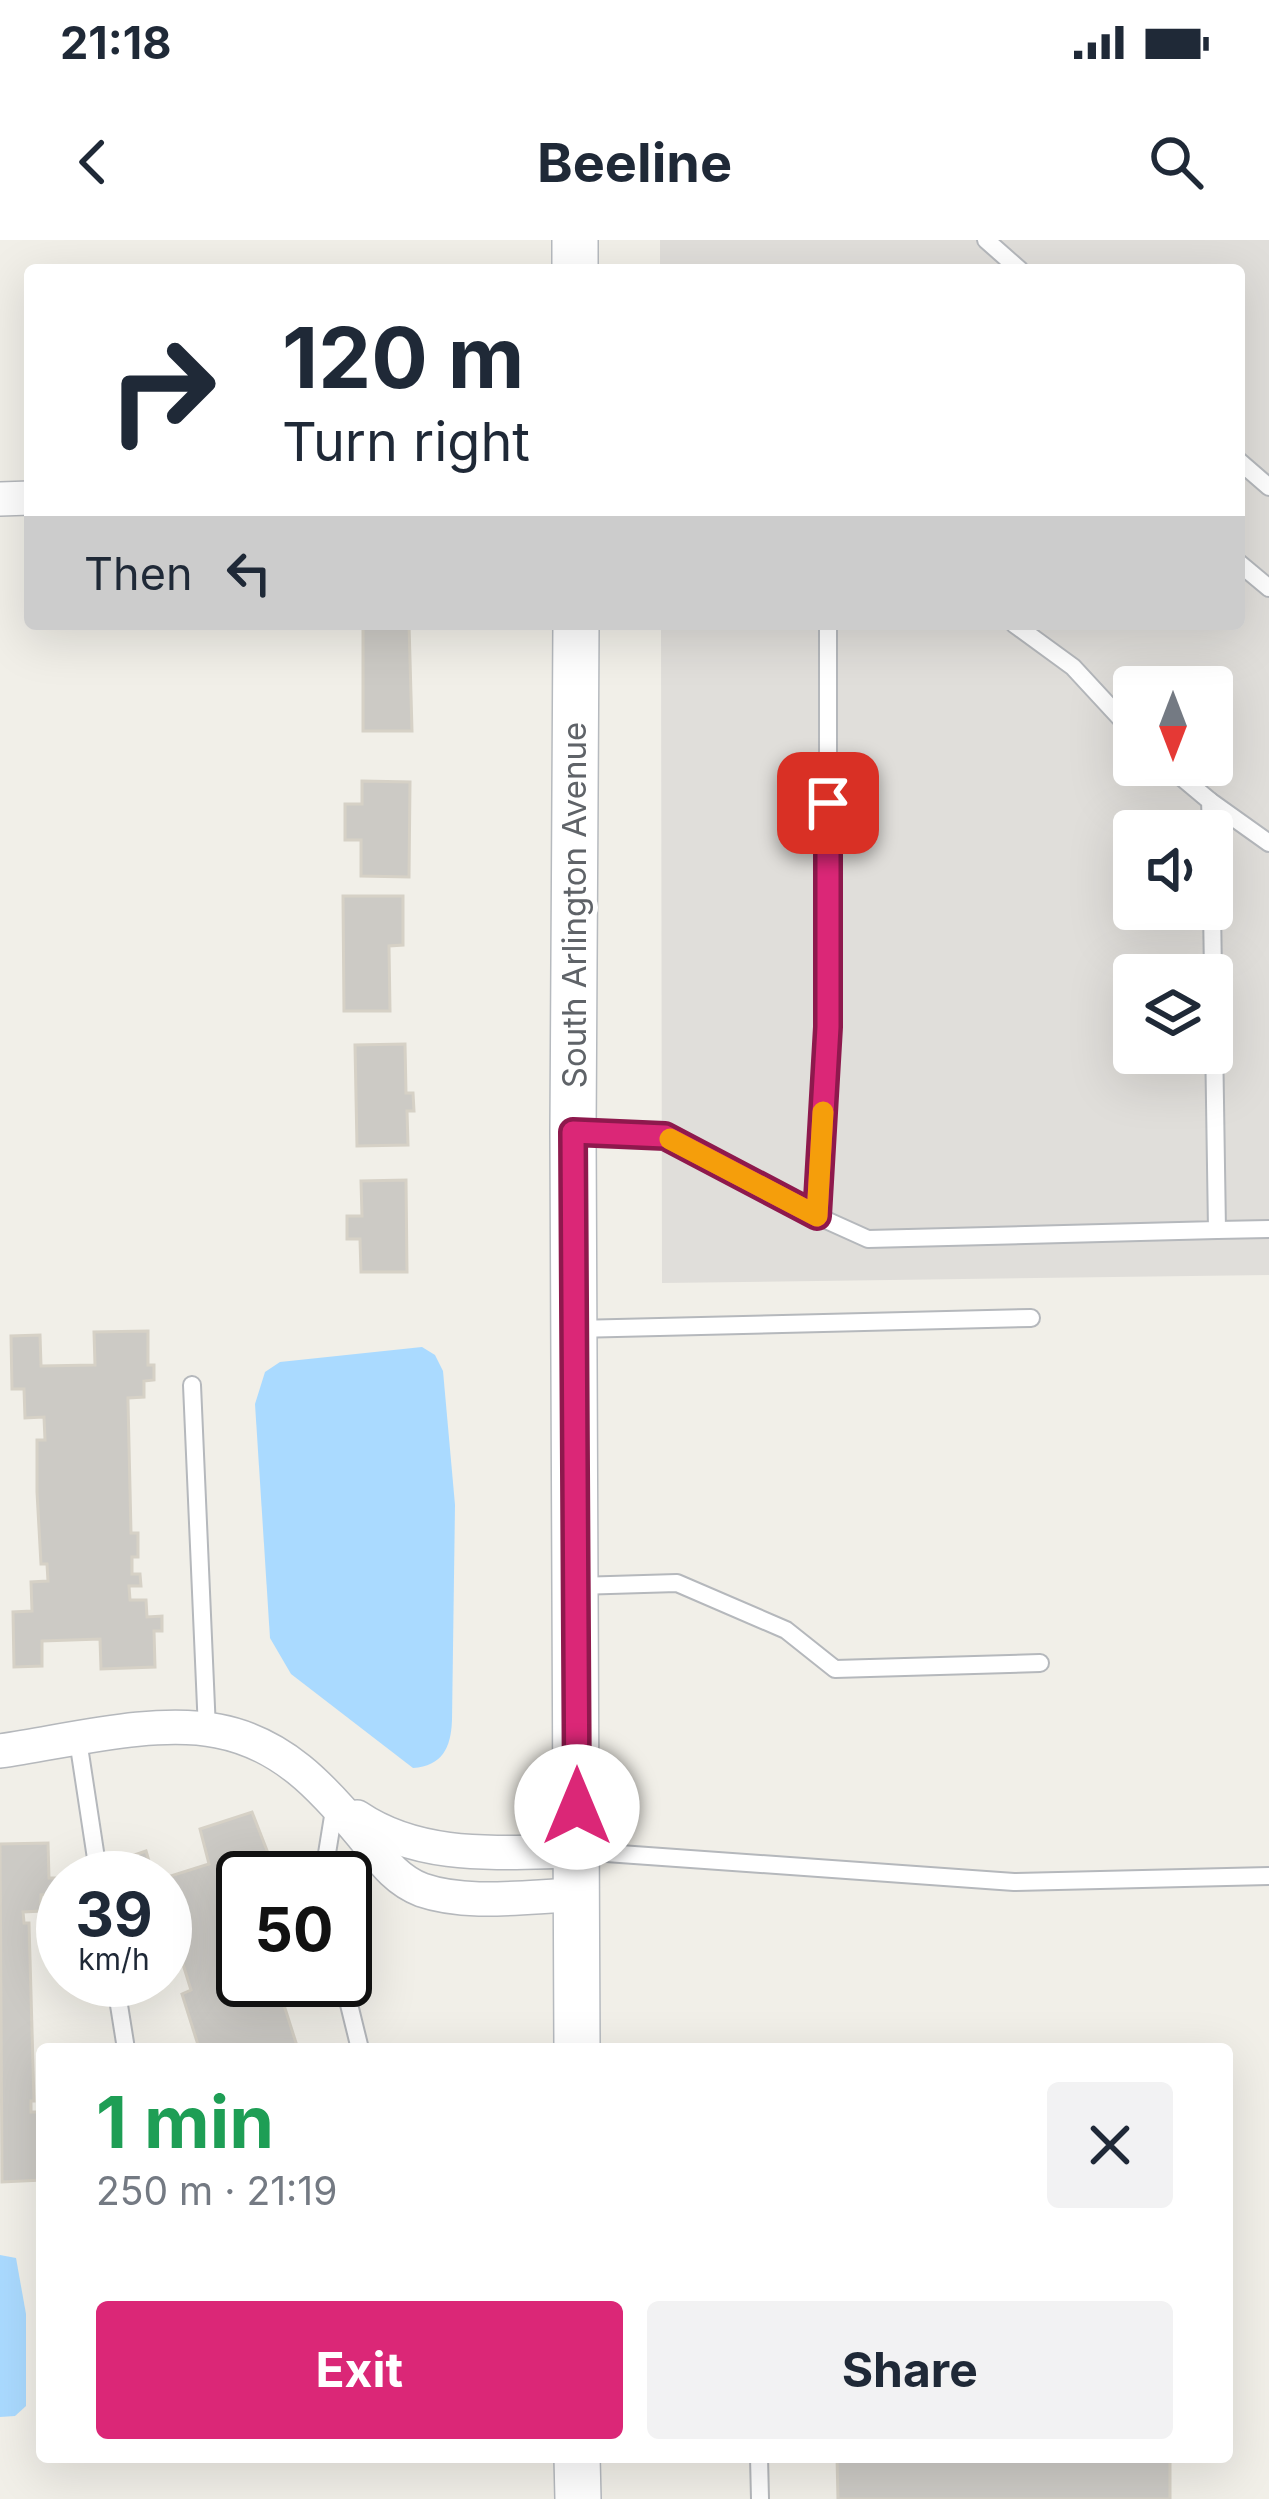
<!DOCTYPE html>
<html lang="en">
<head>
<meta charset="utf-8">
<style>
  :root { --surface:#fff; --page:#f2f2f3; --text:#1f2937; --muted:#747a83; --accent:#db2777 }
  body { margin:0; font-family:Inter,sans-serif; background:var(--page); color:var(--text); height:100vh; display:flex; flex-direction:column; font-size:45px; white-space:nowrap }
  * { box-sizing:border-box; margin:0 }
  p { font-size:39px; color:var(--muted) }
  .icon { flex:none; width:66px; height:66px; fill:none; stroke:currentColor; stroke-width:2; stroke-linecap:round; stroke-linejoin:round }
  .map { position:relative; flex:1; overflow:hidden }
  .drawer { position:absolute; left:36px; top:1803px; width:1197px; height:420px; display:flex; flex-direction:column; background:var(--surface); border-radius:12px; box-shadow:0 12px 48px #0002 }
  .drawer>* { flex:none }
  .banner { position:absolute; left:24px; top:24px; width:1221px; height:366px; border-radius:12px; box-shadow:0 12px 48px #0002; background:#fff; color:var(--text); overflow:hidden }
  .needle { width:78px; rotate:180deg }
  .fabs { position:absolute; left:1113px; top:426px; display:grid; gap:24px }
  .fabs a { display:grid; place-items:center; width:120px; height:120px; border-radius:12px; background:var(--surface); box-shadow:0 12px 48px #0002; font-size:60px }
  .speed { position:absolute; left:36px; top:1611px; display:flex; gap:24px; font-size:60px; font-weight:700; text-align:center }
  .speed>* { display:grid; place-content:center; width:156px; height:156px; border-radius:50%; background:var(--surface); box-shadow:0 12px 48px #0002; line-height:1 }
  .speed small { font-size:30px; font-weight:400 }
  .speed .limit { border:6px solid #111; border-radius:18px; background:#fff; color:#111 }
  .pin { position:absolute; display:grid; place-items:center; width:102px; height:102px; color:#fff; margin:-51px; border-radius:24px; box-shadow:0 6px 18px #0006 }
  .me { position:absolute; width:132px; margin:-66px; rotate:0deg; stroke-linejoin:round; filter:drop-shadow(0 0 9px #0008) }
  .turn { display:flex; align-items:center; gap:42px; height:252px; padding:0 60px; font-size:54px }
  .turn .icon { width:156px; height:156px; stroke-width:2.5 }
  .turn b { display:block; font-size:84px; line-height:102px }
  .then { display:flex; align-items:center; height:114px; padding:0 60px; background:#0003; gap:24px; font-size:45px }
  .round { display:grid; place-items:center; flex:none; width:126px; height:126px; border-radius:12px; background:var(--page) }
  .overview { display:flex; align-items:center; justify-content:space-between; height:204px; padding:0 60px }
  h1 { font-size:72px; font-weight:700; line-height:90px; color:#1e9e55 }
  .primary-button { display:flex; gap:24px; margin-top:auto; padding:24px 60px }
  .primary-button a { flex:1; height:138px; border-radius:12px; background:var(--accent); color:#fff; font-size:48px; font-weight:700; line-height:138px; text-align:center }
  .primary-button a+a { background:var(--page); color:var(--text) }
  .status { display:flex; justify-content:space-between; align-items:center; height:84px; padding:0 60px; background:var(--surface); direction:ltr }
  .status svg { height:33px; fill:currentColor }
  header { display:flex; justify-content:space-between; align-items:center; height:156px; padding:0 60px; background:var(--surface); font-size:54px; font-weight:700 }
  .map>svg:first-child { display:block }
</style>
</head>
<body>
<div class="status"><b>21:18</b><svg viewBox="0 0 49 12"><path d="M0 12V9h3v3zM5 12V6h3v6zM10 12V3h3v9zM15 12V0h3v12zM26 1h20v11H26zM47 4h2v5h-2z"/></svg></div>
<header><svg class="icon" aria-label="back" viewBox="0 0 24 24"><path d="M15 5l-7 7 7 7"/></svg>Beeline<svg class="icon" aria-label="search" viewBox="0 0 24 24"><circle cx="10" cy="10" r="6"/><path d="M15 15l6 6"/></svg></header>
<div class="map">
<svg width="1269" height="2259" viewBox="0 0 1269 2259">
  <rect width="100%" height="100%" fill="#f1efe8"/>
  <path fill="#e0deda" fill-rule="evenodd" d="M660 0H1269V1035L662 1043 661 384H1239V30H660ZM1134 447H1212V525H1134ZM1134 591H1212V669H1134ZM1134 735H1212V813H1134Z"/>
  <g fill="#aadaff">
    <path d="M422 1107 435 1115 443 1131 455 1265 452 1480C451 1508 442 1526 413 1528L291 1434 270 1398 255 1164 265 1132 280 1122Z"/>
    <polygon points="0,2015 16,2018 26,2074 26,2166 15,2176 0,2177"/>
  </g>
  <g fill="#cccac5" stroke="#d6d1c6" stroke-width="3">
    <polygon points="363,384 409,384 412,491 363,491"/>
    <polygon points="362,541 410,542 409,637 361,636 361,600 345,600 345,564 362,564"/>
    <polygon points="343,656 403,656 403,705 389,706 390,771 344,771"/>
    <polygon points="405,804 406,853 413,853 414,871 407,871 408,905 357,906 355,805"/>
    <polygon points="406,940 407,1032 361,1032 360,999 347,999 347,976 362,976 361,941"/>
    <polygon points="148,1091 148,1125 154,1125 154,1140 144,1141 144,1157 128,1158 128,1161 131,1293 138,1293 138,1317 132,1317 132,1334 140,1334 141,1346 129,1346 130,1360 146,1360 147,1377 162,1376 162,1391 154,1391 155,1427 101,1429 100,1399 42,1401 42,1426 14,1427 13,1372 32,1371 31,1342 48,1341 47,1324 41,1324 37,1252 37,1200 45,1200 44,1177 25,1178 24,1149 12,1149 11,1096 40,1095 41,1126 95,1125 94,1092"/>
    <polygon points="252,1572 273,1626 263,1629 266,1638 243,1638 243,1740 276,1740 298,1809 199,1808 182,1754 191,1750 172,1689 165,1691 164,1638 209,1624 200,1589"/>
    <polygon points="48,1603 49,1638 55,1638 55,1654 41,1655 41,1671 23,1672 24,1683 29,1683 34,1861 31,1861 31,1872 42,1872 42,1940 2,1942 0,1604"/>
    <polygon points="146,1611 154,1638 122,1638 117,1621"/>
    <polygon points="837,2217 1170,2217 1170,2259 838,2259"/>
  </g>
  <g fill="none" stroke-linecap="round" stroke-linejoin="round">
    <defs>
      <g id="lane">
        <polyline points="986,0 1020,30"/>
        <polyline points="1239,221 1269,247"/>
        <polyline points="1239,323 1269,348"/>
        <polyline points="828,384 828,787 817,976 868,999 1217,990 1212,669"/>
        <polyline points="1014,384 1073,427 1134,493"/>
        <polyline points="1167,525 1210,561 1211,591"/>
        <polyline points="1210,561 1269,603"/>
        <polyline points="574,892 666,896 817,976"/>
        <polyline points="1217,990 1269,989"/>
        <polyline points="575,1089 1031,1078"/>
        <polyline points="192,1145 207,1490"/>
        <polyline points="577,1346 677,1343 786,1390 835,1429 1040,1423"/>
        <polyline points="78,1500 99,1638"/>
        <polyline points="578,1611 1014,1642 1269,1636"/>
        <polyline points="323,1638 335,1564"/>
        <polyline points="115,1740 126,1809"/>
        <polyline points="343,1740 360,1809"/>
        <polyline points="759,2217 760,2259"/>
      </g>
      <g id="street">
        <polyline points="0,259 30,258"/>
        <path d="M0 1511C65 1502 153 1478 218 1491 282 1503 322 1547 362 1595 380 1617 395 1640 422 1650 468 1666 529 1656 577 1655"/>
        <path d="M357 1577C422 1621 501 1612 577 1611"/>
      </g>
      <g id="secondary">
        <polyline points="575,0 575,30"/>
        <polyline points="576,384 573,892 577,1809"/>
        <polyline points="577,2217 578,2259"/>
      </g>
    </defs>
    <use href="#lane" stroke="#b5b8bc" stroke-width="20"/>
    <use href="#street" stroke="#b5b8bc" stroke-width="36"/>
    <use href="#secondary" stroke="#b6babf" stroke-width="48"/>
    <use href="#lane" stroke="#fff" stroke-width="16"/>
    <use href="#street" stroke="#fff" stroke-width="33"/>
    <use href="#secondary" stroke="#fff" stroke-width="45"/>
  </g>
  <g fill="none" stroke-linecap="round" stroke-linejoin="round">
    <defs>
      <polyline id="route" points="577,1567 573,892 665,896 817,976 828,787 828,563"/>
    </defs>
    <use href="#route" stroke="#8e194d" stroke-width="30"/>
    <use href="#route" stroke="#db2777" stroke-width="21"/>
    <polyline stroke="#f59e0b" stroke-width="21" points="670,899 817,976 823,872"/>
  </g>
  <g text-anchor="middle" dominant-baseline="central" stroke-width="10" stroke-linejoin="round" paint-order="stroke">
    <g font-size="33" fill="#5f6368" stroke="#fff">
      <text transform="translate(574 665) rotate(-90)">South Arlington Avenue</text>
    </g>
  </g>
</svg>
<div class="fabs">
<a><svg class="needle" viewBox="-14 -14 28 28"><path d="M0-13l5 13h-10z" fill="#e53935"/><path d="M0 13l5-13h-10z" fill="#747a83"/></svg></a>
<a><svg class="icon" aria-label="sound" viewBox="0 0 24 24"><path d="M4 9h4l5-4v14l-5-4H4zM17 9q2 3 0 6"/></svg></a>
<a><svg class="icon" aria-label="layers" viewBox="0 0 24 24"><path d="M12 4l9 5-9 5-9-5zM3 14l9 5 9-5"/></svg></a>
</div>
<div class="speed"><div>39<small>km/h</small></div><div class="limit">50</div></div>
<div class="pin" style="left:828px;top:563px;background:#d93025"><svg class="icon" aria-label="arrive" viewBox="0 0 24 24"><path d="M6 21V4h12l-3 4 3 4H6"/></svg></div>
<svg class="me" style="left:577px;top:1567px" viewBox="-20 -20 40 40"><circle r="19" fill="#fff"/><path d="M0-13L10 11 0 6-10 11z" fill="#db2777"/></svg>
<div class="banner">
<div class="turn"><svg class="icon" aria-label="right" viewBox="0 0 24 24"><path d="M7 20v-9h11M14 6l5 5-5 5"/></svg><div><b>120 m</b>Turn right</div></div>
<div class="then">Then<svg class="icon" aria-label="left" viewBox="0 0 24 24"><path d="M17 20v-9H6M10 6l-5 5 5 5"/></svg></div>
</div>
<section class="drawer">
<div class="overview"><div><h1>1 min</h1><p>250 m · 21:19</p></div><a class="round"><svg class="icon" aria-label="close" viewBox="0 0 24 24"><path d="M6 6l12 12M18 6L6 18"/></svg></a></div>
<div class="primary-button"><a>Exit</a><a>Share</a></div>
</section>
</div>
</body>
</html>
